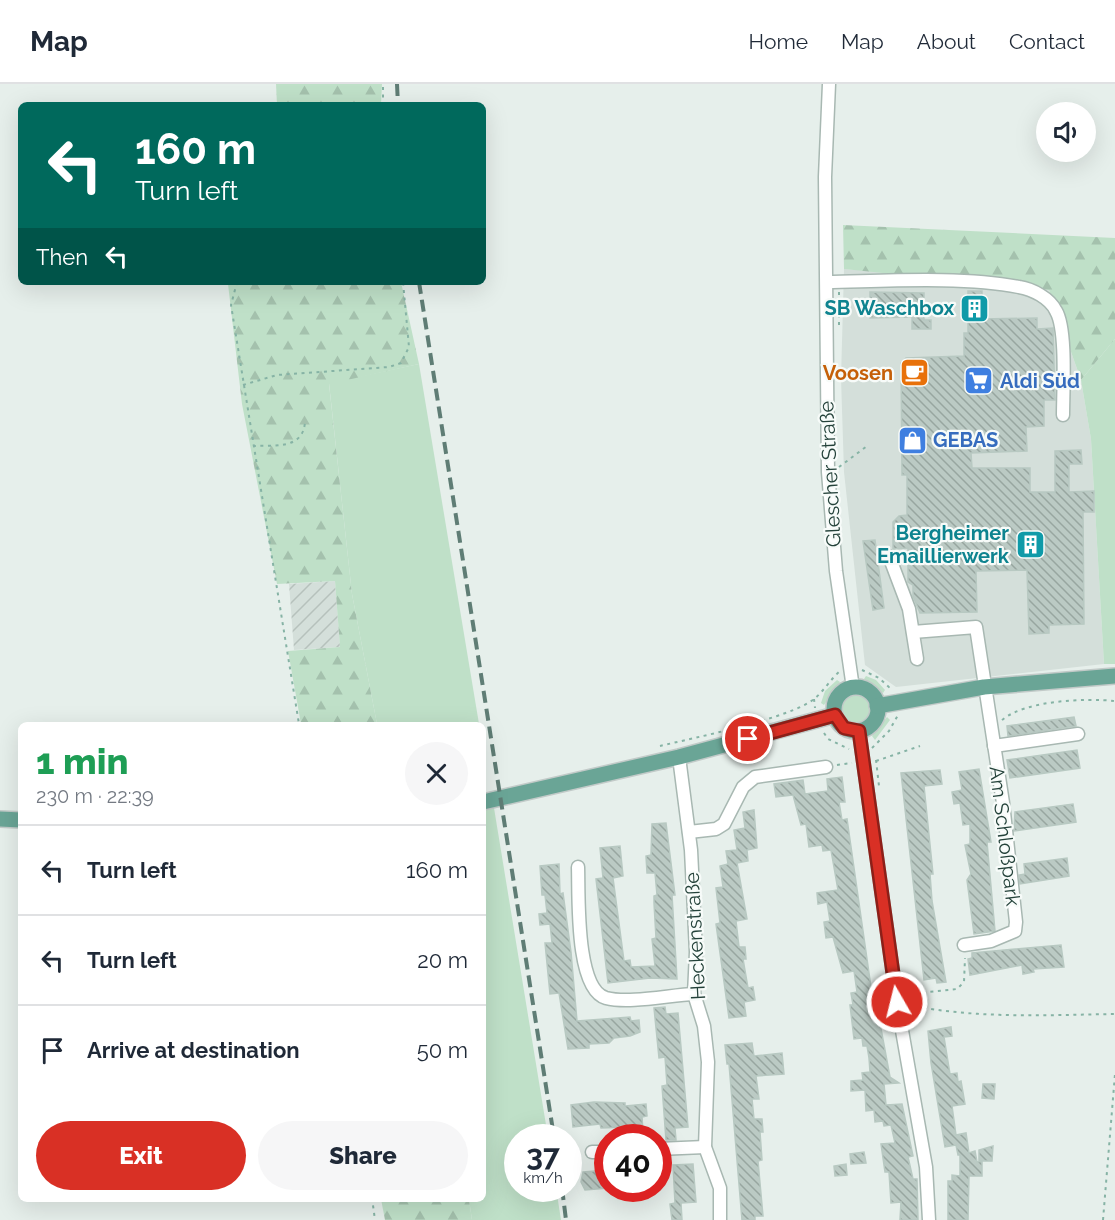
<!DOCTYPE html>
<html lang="en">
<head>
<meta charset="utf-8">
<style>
  :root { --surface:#fff; --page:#f6f6f7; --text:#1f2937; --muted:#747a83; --line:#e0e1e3; --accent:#d93025 }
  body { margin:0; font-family:Raleway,sans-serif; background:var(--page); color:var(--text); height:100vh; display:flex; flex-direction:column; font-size:22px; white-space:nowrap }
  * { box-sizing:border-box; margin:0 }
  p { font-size:20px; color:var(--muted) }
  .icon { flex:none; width:33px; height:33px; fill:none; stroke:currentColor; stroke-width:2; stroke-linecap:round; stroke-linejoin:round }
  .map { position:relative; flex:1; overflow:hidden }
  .side { position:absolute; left:18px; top:638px; width:468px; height:480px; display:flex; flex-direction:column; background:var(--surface); border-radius:9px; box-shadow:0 6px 24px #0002 }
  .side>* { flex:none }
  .banner { position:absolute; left:18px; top:18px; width:468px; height:183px; border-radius:9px; box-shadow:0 6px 24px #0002; background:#00695c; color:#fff; overflow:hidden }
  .controls { position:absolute; left:1036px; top:18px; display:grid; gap:12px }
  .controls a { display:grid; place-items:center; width:60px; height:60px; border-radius:50%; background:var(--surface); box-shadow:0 6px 24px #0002; font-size:30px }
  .speed { position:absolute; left:504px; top:1040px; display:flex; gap:12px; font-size:30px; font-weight:700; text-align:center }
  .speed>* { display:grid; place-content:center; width:78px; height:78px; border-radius:50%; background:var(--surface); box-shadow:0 6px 24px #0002; line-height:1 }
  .speed small { font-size:15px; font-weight:400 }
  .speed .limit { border:9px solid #d22; background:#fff; color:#111 }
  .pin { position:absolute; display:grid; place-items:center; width:51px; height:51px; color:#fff; margin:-26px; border:3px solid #fff; border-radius:50%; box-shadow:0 2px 6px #0007 }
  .me { position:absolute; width:66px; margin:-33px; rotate:352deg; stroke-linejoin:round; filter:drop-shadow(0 0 4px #0008) }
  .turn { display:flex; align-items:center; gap:21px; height:126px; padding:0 18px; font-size:27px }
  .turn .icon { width:78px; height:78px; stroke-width:2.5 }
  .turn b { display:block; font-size:42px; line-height:51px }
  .then { display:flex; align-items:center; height:57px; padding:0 18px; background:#0003; gap:12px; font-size:22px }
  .round { display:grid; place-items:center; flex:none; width:63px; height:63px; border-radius:32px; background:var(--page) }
  .overview { display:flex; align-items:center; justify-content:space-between; height:102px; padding:0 18px }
  h1 { font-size:36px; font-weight:800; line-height:45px; color:#1e9e55 }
  .primary-button { display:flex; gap:12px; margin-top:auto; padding:12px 18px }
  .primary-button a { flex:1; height:69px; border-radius:36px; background:var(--accent); color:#fff; font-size:24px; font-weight:800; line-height:69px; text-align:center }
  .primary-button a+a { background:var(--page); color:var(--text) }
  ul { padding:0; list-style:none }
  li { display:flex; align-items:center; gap:18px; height:90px; padding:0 18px; border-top:2px solid var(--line) }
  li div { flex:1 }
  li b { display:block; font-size:22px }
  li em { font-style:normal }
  header { display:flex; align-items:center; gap:36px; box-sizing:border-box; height:84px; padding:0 30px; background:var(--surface); border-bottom:2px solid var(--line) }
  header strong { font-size:28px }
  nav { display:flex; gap:33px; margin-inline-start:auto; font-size:21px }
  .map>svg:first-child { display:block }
</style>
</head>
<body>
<header>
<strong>Map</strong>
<nav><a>Home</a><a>Map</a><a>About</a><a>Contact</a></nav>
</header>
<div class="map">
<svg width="1115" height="1136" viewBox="0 0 1115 1136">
  <defs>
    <pattern id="industrial-furrows" width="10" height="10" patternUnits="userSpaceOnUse" patternTransform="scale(1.5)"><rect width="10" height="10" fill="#d4dfda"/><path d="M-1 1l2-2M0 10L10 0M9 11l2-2" fill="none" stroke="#b6c1bc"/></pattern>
    <pattern id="forest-firs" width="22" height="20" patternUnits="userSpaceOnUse" patternTransform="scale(1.5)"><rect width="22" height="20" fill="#bfe0c8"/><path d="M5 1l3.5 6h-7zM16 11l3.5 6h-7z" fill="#a4c1ad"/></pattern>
    <pattern id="building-back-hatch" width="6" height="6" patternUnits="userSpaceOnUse" patternTransform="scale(1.5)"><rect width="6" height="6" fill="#bbcac4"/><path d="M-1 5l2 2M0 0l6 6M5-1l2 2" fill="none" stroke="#98a6a0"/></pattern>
  </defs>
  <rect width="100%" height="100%" fill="#e6efeb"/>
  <polygon fill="#d4dfda" points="844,185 1038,199 1049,206 1081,296 1091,355 1104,580 896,603 865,581 844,388 841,294"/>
  <polygon fill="url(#industrial-furrows)" points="335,497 340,563 294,566 289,500"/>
  <g fill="#bfe0c8">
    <polygon points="1115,255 1115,580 1104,580 1091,355 1081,296"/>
    <polygon points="419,280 479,640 377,640 352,510 329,299"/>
    <polygon points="866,592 876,596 885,606 883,609 864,595"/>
    <polygon points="837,596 840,598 824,621 821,619 825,607"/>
    <circle cx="856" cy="626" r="15"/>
    <polygon points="887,633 890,636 875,656 872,652"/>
    <polygon points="494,724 548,1053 518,1053 518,1104 556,1104 561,1136 472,1136 469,1115 483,1114 483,725"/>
  </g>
  <g fill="url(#forest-firs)">
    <polygon points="276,0 382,0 381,21 277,21"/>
    <polygon points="843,141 1115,154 1115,255 1081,296 1049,206 844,185"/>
    <polygon points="179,198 401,198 419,280 329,300 352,510 377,640 301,640 288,567 340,563 335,497 277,500 242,320 228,200 179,201"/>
    <polygon points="381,1115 469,1115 472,1136 385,1136"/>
  </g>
  <g fill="url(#building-back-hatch)" stroke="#b8c9c2" stroke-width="1.5">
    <polygon points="968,207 982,207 982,235 1037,234 1037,245 1053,244 1055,316 1044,316 1044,342 1026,343 1027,367 971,369 972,384 1030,384 1030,408 1055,408 1055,367 1081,366 1082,380 1069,380 1069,408 1094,407 1094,428 1083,428 1084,540 1049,541 1049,549 1029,550 1027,486 976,487 977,528 920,529 913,512 913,501 908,498 908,464 893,465 893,438 899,432 907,431 907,391 902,391 901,279 906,274 964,272 964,249 968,249"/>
    <polygon points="870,208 924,209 924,236 931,236 931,245 912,245 912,233 870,234"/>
    <polygon points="875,456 884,524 873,526 863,457"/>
    <polygon points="1074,633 1076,642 1008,652 1007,642"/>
    <polygon points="1077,666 1080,684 1010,694 1007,676"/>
    <polygon points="979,685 991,758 987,758 995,847 974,850 967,796 971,790 965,761 970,760 970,740 963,741 960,719 954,720 952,708 962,706 959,688"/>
    <polygon points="940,686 942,700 924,702 933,790 930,790 932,817 946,898 937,899 936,894 924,896 901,689"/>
    <polygon points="842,693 845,718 839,718 842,736 847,735 874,924 877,923 890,993 899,999 884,1000 886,1021 902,1020 913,1072 908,1073 913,1095 917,1095 918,1136 900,1136 901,1118 891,1119 889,1088 885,1088 881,1060 895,1059 891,1041 884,1042 883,1037 875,1038 874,1026 866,1027 865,1006 851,1007 851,997 863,996 862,989 870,988 869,974 867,962 863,962 862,954 854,955 850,921 853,921 851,909 857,908 854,887 843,889 833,853 826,854 824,838 830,837 827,818 818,820 817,809 838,806 831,766 823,767 822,761 809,763 806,740 801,741 793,711 776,713 774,700 803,696 805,710 828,707 827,695"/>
    <polygon points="1073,720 1076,738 1014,747 1015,728"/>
    <polygon points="754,726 757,764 747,766 748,777 737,779 747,835 736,837 739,863 745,863 746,875 743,875 748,904 753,903 755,916 744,918 746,932 729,934 716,840 720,839 716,804 723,803 720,782 728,780 726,767 737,766 734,746 745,744 743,728"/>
    <polygon points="666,739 675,811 672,811 677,895 650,894 608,899 596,795 603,794 600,764 620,762 623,792 613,794 624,877 630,876 631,883 655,882 652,855 656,854 654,819 654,812 657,811 655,789 647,789 646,772 651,771 652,740"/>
    <polygon points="1067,774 1069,792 1020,800 1019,791 1025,790 1024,780"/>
    <polygon points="559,780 560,810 563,809 571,868 577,937 630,933 631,937 639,936 640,948 630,952 614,954 609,959 589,960 589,964 568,965 559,909 550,910 545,859 552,859 550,840 540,841 539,830 547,829 545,811 542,811 540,782"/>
    <polygon points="1061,861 1064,883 1033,885 1034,888 1023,890 1022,881 970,891 968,875 972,874 972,869"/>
    <polygon points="665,923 666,930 678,929 688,1043 675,1044 676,1056 666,1056 662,1002 667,1001 665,973 659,974 654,924"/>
    <polygon points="951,943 952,952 944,953 950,990 957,989 958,998 961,997 965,1020 952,1022 956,1051 966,1049 969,1069 975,1067 977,1078 982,1077 982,1092 969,1092 968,1136 948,1136 948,1097 952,1097 952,1091 960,1092 960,1071 958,1071 956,1061 945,1063 931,979 928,947"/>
    <polygon points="752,959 754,972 782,969 784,990 756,992 759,1015 752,1015 754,1035 762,1035 763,1048 760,1048 762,1076 758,1077 763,1132 755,1132 755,1136 742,1136 729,980 727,980 725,961"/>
    <polygon points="983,1000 995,1000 994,1015 982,1014"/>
    <polygon points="594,1018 625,1019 625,1022 646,1020 647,1032 642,1033 643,1048 627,1050 627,1043 601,1044 600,1040 573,1043 571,1021"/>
    <polygon points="993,1062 992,1077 979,1077 979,1066"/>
    <polygon points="864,1068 866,1079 851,1080 850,1070"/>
    <polygon points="693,1080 696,1118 681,1119 682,1136 672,1136 670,1120 675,1119 673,1081"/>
    <polygon points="846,1080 847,1091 835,1092 834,1082"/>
    <polygon points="608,1086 608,1104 585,1106 581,1098 583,1088"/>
  </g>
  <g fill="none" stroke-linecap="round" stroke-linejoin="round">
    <defs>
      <g id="minor">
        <polyline points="829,0 825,93 828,388 836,487 853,604"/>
        <path d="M827 198C885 197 963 192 1019 203 1032 205 1050 214 1056 227 1067 245 1063 308 1063 331"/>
        <polyline points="889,472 909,525 917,575"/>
        <polyline points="913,548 976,543 1003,719 1016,838 1015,847 991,857 964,861"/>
        <polyline points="859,647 897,918 926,1083 929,1136"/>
        <polyline points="994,662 1078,650"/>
        <polyline points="679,673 691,766 696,868 694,910 704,942 708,978 705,1063 720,1104 720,1136"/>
        <polyline points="689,748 716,745 724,740 743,703 755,693 826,683"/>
        <path d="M578 783C579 811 575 905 606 914 629 920 670 911 694 910"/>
        <polyline points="658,1065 705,1063"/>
        <polyline points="592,1068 608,1068"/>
      </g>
      <g id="major">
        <circle cx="856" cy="625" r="22"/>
        <polyline points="877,622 984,603 1115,592"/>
        <polyline points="483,718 679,673 835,631"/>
        <polyline points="0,735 21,736"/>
      </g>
    </defs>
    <use href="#minor" stroke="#a8b8b2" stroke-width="15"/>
    <use href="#major" stroke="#c2cac8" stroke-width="18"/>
    <g stroke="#86b3a5" stroke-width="2" stroke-dasharray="3 4.5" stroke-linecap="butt">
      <polyline points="383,21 383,0"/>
      <polyline points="237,198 231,221 299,640"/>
      <polyline points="839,208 839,241"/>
      <polyline points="243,301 277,291 389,283 401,279 409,263 403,198"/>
      <path d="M253 362C274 361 303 366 305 338"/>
      <polyline points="839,383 867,362"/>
      <polyline points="862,586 879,594 892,606"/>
      <polyline points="814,615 815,624"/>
      <path d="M1002 636C1026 616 1086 614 1115 617"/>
      <polyline points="824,649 828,655 849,665"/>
      <path d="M660 662C693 654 791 634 814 615 823 608 830 596 839 588"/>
      <polyline points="872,664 889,647 898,631"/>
      <polyline points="876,676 879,702"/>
      <polyline points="876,677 920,662"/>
      <polyline points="837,681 852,679"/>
      <polyline points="908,910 957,905 964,898 965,874"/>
      <path d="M909 921C977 935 1046 931 1115 930"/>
      <polyline points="372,1114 375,1136"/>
      <polyline points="1103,1136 1115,990"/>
    </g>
    <use href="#minor" stroke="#fff" stroke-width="12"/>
    <use href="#major" stroke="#6aa596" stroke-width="15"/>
    <g stroke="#5f7d75" stroke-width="4" stroke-dasharray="12 6" stroke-linecap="butt">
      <polyline points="397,0 398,21"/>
      <polyline points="419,198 554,1053"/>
      <polyline points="562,1104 566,1136"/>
    </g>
  </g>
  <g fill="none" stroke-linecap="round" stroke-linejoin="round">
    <defs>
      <polyline id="route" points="748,655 835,631 844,644 859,647 897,918"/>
    </defs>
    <use href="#route" stroke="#8d1f18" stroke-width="15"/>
    <use href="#route" stroke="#d93025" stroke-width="10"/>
  </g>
  <defs>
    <symbol id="building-square" viewBox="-11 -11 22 22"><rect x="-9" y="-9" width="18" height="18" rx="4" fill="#0f9aa8" stroke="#f7fbf9"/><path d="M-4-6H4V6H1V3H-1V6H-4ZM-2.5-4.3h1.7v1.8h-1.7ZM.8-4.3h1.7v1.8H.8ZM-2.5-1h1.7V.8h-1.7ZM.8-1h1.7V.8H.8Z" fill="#fff"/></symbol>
    <symbol id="cafe-square" viewBox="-11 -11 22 22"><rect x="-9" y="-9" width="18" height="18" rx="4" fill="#e8710a" stroke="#f7fbf9"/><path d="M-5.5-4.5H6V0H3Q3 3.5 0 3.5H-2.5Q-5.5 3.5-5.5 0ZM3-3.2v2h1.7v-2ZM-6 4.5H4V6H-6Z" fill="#fff"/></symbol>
    <symbol id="supermarket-square" viewBox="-11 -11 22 22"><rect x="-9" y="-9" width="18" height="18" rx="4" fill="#3f7fe0" stroke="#f7fbf9"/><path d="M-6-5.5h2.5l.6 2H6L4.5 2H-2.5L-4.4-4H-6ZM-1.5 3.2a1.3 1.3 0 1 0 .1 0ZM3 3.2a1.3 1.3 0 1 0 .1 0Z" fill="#fff"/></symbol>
    <symbol id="shop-square" viewBox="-11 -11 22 22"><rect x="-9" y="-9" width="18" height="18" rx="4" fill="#3f7fe0" stroke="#f7fbf9"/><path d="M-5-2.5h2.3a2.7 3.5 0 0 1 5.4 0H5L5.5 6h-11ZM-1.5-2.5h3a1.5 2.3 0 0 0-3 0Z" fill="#fff"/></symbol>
  </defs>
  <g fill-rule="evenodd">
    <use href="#building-square" x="958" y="208" width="33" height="33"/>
    <use href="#cafe-square" x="898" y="272" width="33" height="33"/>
    <use href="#supermarket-square" x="962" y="280" width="33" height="33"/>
    <use href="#shop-square" x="896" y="340" width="33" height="33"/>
    <use href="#building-square" x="1014" y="444" width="33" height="33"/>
  </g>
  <g text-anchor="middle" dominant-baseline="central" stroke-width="4.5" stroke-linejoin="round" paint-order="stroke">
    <g font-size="20" font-weight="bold" fill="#0d838f" stroke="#f7fbf9" text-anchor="end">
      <text x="954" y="224">SB Waschbox</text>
      <text x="1009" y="449">Bergheimer<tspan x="1009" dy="23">Emaillierwerk</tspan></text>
    </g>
    <g font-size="20" font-weight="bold" fill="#c56008" stroke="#f7fbf9" text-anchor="end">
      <text x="893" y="289">Voosen</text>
    </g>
    <g font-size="20" font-weight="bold" fill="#366cbe" stroke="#f7fbf9" text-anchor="start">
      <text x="1000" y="297">Aldi Süd</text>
      <text x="933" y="356">GEBAS</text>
    </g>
    <g font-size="20" fill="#24423a" stroke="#f7fbf9">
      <text transform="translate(830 390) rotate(-93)">Glescher Straße</text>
      <text transform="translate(1005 752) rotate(83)">Am Schloßpark</text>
      <text transform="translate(695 852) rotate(-93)">Heckenstraße</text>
    </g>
  </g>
</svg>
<div class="controls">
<a><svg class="icon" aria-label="sound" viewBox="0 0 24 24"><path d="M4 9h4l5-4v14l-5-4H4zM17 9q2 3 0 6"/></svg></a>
</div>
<div class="speed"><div>37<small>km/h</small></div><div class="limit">40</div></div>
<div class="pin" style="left:748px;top:655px;background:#d93025"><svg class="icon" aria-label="arrive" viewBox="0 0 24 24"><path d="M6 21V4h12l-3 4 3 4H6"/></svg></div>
<svg class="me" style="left:897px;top:918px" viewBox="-20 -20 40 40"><circle r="17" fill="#d93025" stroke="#fff" stroke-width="3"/><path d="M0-11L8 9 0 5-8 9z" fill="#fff"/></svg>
<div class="banner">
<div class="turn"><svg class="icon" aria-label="left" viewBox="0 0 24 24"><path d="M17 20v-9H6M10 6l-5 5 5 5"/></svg><div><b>160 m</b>Turn left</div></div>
<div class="then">Then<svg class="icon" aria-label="left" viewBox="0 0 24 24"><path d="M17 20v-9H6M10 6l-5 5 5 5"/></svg></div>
</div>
<section class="side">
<div class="overview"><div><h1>1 min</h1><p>230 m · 22:39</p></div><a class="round"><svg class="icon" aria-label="close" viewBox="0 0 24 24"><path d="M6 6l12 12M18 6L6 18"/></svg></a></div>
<ul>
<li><svg class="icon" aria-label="left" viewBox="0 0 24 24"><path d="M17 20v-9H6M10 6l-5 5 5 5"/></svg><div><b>Turn left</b></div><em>160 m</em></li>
<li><svg class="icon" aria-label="left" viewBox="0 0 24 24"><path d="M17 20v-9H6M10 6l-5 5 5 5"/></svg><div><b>Turn left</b></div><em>20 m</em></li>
<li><svg class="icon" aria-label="arrive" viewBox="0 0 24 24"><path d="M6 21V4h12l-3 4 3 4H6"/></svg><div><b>Arrive at destination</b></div><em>50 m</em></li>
</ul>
<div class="primary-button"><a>Exit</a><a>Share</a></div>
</section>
</div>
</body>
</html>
